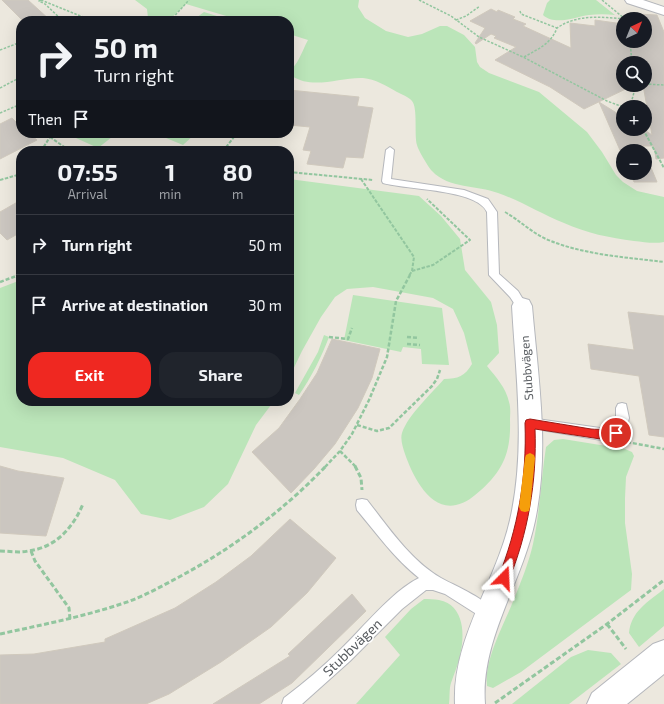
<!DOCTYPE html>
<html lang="en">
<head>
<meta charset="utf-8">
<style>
  :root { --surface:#171b24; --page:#20242c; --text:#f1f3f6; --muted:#9ea1a6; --line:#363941; --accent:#ef2821 }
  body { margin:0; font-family:"Exo 2",sans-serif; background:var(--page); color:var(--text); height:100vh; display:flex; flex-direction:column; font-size:15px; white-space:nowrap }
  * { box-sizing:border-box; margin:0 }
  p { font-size:13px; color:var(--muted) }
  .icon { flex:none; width:22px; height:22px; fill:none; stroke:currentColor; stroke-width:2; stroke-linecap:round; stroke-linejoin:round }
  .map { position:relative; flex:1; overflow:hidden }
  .panel { position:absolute; left:16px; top:146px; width:278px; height:260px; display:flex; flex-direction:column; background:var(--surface); border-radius:16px; box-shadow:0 4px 16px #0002 }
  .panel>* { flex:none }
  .guide { position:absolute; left:16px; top:16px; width:278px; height:122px; border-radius:16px; box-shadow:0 4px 16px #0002; background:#171b24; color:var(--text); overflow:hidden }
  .needle { width:26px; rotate:43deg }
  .tools { position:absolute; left:616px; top:12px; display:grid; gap:8px }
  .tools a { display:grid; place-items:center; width:36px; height:36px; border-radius:50%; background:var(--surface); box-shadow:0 4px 16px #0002; font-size:20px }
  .pin { position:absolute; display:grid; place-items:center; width:34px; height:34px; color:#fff; margin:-17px; border:2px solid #fff; border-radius:50%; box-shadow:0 1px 4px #0007 }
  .me { position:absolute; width:44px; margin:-22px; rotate:21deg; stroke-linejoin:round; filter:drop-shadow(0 0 3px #0008) }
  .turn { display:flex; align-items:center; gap:14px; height:84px; padding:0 12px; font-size:18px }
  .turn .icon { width:52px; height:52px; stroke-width:2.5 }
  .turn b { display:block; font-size:28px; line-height:34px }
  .then { display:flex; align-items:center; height:38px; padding:0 12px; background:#0003; gap:8px; font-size:15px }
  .eta { display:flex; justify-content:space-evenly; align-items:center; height:68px; text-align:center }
  .eta b { font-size:24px; font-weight:700; line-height:28px }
  .action { display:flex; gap:8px; margin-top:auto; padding:8px 12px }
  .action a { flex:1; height:46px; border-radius:16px; background:var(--accent); color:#fff; font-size:16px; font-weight:700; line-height:46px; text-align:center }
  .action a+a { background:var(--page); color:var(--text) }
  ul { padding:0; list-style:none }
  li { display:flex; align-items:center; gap:12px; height:60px; padding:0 12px; border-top:1px solid var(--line) }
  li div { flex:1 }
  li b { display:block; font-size:15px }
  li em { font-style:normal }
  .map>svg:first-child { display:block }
</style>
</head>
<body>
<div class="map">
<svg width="664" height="704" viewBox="0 0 664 704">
  <rect width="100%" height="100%" fill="#ece8de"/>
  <g fill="#bbe5b9">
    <path d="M135 0H359L358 7 365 18 386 31 408 37 422 34 440 26H447L464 35 475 47 477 62 480 67 489 73 539 92 587 132 602 152 616 175 623 182 637 191 664 197V242C654 244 644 242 634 241 610 238 586 233 564 223 541 214 521 201 498 193 477 185 449 189 432 171 429 168 418 150 417 145 414 135 418 108 412 101 409 97 401 94 397 92 387 86 375 79 363 78 340 77 313 90 292 76V69C300 60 302 51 308 40L289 34V21H243L186 4 168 21H145L148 18 147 9Z"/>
    <path d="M550 0H596L615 15C606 14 598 14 589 15 575 17 555 26 543 15L547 3Z"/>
    <polygon points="204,12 233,21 192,21"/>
    <polygon points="65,133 117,133 98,148"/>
    <polygon points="154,133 196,133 183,145"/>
    <path d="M289 179 419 196 441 216 460 239 465 270 491 302 497 325 499 353 487 366C496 377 506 388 509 402 511 408 510 415 510 420 511 451 504 469 481 490 473 497 466 503 456 505 429 511 412 474 405 454 403 448 400 439 402 433 408 415 431 394 444 379 458 379 465 376 472 364L464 333 453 309 433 298 373 287 347 289 335 297 321 317 302 351 289 378Z"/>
    <polygon points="21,280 21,401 274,401 256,425 228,484 204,507 170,520 141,514 115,480 63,458 0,447 0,288"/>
    <polygon points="353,295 442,308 449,365 422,364 421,349 403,347 401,352 344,340"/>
    <path d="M324 335 329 337C321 358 312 376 299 395L295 393 318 352Z"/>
    <path d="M563 439 625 449 632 452 634 456 626 477 625 498V523L632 574 631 590 521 672 493 688 487 686C484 659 504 625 514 599 521 582 529 562 533 544 540 512 541 479 546 447L554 440Z"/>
    <path d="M664 589V626L639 647 629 633C631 611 648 602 664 589Z"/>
    <path d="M424 599C429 599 434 599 439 600 465 605 465 636 460 656 458 665 454 674 451 683 449 689 450 697 449 704H356L400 655 385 637 411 609Z"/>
    <polygon points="588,650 611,653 621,664 569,704 512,704 571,657"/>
  </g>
  <g fill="#cbc6c0" stroke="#d0c9bd">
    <polygon points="2,0 28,0 51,21 23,21"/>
    <polygon points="491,9 497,12 498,10 515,17 513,19 526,24 523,26 571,48 570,23 595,26 595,20 623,24 623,41 645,41 645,19 637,19 635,14 657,15 664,32 664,158 656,159 654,146 641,146 643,151 623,151 623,157 599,102 623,117 623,129 643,129 652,135 643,85 645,85 645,63 623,63 623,85 634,85 584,109 550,87 495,60 516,47 494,38 496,36 491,34 476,44 475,43 485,28 470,21"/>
    <polygon points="289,90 359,97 357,106 373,108 363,158 346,157 343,168 307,164 311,151 303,150 310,127 289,125"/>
    <polygon points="12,118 21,127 21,133 28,133 37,140 0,159 0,124"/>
    <polygon points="645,155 652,170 657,182 634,182 630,173 645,173"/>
    <polygon points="21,200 21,232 7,240 0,233 0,212"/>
    <polygon points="628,312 664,316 664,437 649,435 639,376 591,369 588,344 634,350"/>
    <polygon points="332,339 380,349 372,378 358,408 335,444 314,469 291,493 252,452 279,428 300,399 317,373"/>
    <polygon points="0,466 18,471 64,478 46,536 0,533"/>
    <polygon points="290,519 336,558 307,593 271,627 221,662 169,694 146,704 0,704 0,655 34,654 105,642 105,639 175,608 216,582 251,556"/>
    <polygon points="352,594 366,611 292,683 259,704 213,704 290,656 288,654"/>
  </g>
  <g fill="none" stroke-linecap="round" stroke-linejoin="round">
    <defs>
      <g id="service">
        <path d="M390 147 394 150 391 179 464 190 488 199 497 212 499 274 518 291 527 306 526 309 522 310 518 309 510 297 489 275 487 212C477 189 407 190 383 183L382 181 386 150Z"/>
        <polygon points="622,403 626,404 629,418 626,430 621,436 607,441 530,428 526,427 524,423 526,419 530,418 607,429 613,428 616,424 616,408 618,404"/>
        <path d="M362 499 367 500C388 527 411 561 441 578 455 586 490 600 496 615L494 620 489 622 445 594 433 590H426L402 609 350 661 302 704H282L284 698C304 683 323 667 340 650 363 628 391 592 419 578 395 559 377 534 357 510L356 505 357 500Z"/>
      </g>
      <g id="minor">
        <polygon points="625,0 643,0 664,7 664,15 627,3"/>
        <path d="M522 298 529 300 532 306C538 377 550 450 535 521 522 583 480 640 485 704H455C452 639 496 582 510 520 526 450 516 377 512 306L515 300Z"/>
      </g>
      <polygon id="tertiary" points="664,640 664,674 627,704 587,704 592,693 653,644"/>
    </defs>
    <use href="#service" stroke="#b5b7bc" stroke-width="2"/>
    <use href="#minor" stroke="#b5b7bc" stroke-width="2"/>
    <use href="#tertiary" stroke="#b5b7bc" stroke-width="2"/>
    <g stroke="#92c69f" stroke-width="1.5" stroke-dasharray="2.5 1.5" stroke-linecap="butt">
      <polyline points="41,0 83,17 87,21"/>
      <polyline points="41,0 39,1 45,4 63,21"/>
      <polyline points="419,0 451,16 479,37 523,57 607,101 623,107"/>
      <polyline points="602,0 625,19"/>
      <polyline points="520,11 521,14 557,28"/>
      <polyline points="456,20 466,16 480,6"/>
      <polyline points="170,21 189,0"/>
      <polyline points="630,41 632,63"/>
      <polyline points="0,50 21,42"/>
      <path d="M524 57C538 49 551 44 557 28 577 14 602 17 625 19"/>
      <polyline points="645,84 664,85"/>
      <polyline points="0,88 21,77"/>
      <polyline points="630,107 636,85"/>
      <polyline points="0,113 21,104"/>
    </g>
    <g stroke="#92c69f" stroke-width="2" stroke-dasharray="3.5 1.5" stroke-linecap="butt">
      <polyline points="643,129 664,168"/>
      <polyline points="50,137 70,151"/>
      <polyline points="41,151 50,137 50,133"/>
      <polyline points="223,151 234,137 241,133"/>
      <polyline points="289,172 373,180"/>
      <polyline points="361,179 414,257 412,271 409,276"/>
      <polyline points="0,180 21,174"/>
      <path d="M505 212C519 220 531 232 546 239 583 255 625 257 664 262"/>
      <polyline points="412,271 433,265 470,240 427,199"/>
      <polyline points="16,276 21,274"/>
    </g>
    <g stroke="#92c69f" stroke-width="2.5" stroke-dasharray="4 2" stroke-linecap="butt">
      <polyline points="0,282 19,275"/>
      <polyline points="329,337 348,339 352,328"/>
      <polyline points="407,337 419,338"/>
      <polyline points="407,344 420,345"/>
      <polyline points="357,425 377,431 389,428 432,386 437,379 440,370"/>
      <polyline points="627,442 664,449"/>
      <polyline points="340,451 356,467"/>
      <polyline points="325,467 340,451 352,434 369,400 387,357 396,301 410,275"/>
    </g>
    <g stroke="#92c69f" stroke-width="3" stroke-dasharray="5 2.5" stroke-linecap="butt">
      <polyline points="355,466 361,478 362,490"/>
      <path d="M0 551C9 551 19 553 28 551 55 548 73 528 83 504"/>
      <polyline points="31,551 35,561 69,608 70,619"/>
      <polyline points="607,624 626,649"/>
      <path d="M0 634C41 625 82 617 121 604 141 598 160 587 179 577 233 548 284 510 326 466"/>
      <polyline points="495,703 607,624 664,580"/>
    </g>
    <use href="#service" fill="#fff" fill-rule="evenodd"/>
    <use href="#minor" fill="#fff" fill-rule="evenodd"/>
    <use href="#tertiary" fill="#fff" fill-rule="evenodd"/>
  </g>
  <path fill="#ef2821" stroke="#9b1a15" d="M530 419C550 422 571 426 591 429 599 430 615 428 619 430L621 433 619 437 607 440 535 429C537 481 528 534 508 582L504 584 500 582 498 578C518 529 527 477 525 423L526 420Z"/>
  <polygon fill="#f59e0b" points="530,453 534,455 535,458 530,507 529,511 525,512 521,511 519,507 525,458 526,455"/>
  <g text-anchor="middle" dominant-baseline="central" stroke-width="3" stroke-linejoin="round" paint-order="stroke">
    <g font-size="12" fill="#585c60" stroke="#fff">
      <text transform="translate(526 368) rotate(-94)">Stubbvägen</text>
    </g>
    <g font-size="14" fill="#585c60" stroke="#fff">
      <text transform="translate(352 647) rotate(-44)">Stubbvägen</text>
    </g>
  </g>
</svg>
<div class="tools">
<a><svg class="needle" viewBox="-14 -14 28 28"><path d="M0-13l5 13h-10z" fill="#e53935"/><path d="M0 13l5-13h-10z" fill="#9ea1a6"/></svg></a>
<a><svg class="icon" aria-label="search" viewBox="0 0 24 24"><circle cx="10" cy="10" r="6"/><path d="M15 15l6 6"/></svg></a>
<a>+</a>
<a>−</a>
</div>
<div class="pin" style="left:616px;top:433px;background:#d93025"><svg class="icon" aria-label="arrive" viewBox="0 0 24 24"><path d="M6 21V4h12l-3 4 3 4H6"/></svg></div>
<svg class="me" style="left:504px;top:578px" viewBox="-20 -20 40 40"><path d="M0-17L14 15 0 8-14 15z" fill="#ef2821" stroke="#fff" stroke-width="4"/></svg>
<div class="guide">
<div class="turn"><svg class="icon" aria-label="right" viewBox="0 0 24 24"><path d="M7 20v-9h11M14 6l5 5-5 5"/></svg><div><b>50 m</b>Turn right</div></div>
<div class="then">Then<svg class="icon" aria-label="arrive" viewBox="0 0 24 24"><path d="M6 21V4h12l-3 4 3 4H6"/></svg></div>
</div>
<section class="panel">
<div class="eta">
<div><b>07:55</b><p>Arrival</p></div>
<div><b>1</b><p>min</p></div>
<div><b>80</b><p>m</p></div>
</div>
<ul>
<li><svg class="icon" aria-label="right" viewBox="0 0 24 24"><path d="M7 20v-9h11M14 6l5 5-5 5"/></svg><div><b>Turn right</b></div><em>50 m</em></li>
<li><svg class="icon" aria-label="arrive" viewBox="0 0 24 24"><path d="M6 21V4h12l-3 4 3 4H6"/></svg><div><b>Arrive at destination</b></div><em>30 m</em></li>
</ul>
<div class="action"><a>Exit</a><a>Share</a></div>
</section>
</div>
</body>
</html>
